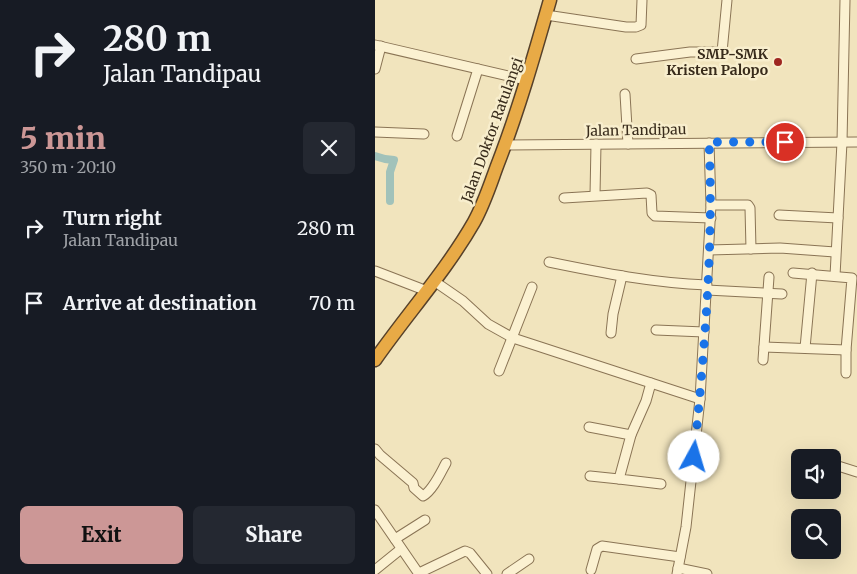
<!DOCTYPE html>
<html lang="en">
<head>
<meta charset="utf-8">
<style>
  :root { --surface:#171b24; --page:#242831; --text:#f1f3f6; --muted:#9ea1a6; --accent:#cc9796 }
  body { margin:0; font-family:Merriweather,serif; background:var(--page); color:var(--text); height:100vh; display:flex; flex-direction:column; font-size:19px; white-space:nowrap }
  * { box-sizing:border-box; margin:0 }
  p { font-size:16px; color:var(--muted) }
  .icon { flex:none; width:28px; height:28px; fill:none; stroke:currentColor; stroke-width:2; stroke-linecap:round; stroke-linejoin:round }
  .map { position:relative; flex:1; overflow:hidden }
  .details { display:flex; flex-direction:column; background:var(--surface); width:375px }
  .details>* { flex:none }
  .banner { background:#171b24; color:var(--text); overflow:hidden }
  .fabs { position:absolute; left:416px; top:449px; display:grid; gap:10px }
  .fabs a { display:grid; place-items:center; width:50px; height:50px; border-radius:8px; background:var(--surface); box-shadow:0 5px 20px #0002; font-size:25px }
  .pin { position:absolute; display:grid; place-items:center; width:42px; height:42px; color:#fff; margin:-21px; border:2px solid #fff; border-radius:50%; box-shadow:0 1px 5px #0007 }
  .me { position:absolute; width:55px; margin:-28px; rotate:6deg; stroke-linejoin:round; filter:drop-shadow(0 0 4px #0008) }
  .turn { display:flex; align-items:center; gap:18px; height:105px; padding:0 20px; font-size:22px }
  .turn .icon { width:65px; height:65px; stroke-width:2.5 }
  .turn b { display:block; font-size:35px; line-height:42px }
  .round { display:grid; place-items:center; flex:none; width:52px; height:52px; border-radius:8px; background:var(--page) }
  .overview { display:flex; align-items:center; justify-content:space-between; height:85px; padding:0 20px }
  h1 { font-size:30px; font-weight:800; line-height:38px; color:var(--accent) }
  .cta { display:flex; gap:10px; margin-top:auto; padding:10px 20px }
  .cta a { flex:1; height:58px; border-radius:8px; background:var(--accent); color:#111; font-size:20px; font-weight:800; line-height:58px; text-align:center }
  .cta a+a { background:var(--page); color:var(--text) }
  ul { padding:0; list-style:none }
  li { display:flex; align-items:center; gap:15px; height:75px; padding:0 20px }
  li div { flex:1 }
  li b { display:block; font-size:19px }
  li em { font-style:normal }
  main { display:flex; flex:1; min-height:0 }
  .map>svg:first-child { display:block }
</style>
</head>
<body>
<main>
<section class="details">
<div class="banner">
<div class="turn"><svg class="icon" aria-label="right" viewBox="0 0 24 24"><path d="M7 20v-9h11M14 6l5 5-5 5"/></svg><div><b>280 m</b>Jalan Tandipau</div></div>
</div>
<div class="overview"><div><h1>5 min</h1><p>350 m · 20:10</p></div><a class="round"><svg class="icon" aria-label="close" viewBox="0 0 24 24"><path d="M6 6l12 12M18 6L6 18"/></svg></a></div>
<ul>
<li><svg class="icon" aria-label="right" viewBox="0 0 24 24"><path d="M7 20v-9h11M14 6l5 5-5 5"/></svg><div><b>Turn right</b><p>Jalan Tandipau</p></div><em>280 m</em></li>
<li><svg class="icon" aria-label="arrive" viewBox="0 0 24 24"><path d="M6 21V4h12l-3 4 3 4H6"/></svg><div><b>Arrive at destination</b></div><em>70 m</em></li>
</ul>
<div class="cta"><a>Exit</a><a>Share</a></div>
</section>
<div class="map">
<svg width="482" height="574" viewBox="0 0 482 574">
  <rect width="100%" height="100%" fill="#f1e4bd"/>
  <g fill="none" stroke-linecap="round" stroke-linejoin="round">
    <polyline stroke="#a1c2ba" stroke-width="8" points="0,156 10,159 19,160 15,172 15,201"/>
    <defs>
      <g id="minor">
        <polyline points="171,15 251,27 261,27 266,25 267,0"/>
        <polyline points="0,45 151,80"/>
        <polyline points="261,59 315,52 347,52 352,0"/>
        <polyline points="0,69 6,46"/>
        <polyline points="250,94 253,144"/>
        <polyline points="0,132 49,134"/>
        <polyline points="82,136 103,69"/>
        <polyline points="130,145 482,142"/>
        <polyline points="220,195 221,144"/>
        <polyline points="189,198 272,193 276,195 277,213 280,216 336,218"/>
        <polyline points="336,205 373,205 375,208 376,249"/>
        <polyline points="404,215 463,218"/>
        <polyline points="334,250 405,248 460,252"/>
        <path d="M174 262C227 273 279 283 332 285"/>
        <polyline points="0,271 52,291"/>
        <polyline points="460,276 467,142 470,0"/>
        <polyline points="59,281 88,301 113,324 138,338 325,399"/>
        <polyline points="332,290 407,294"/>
        <polyline points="281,330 329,332"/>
        <polyline points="236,333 238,314 247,276"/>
        <polyline points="389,347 471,350 477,278 418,273"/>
        <polyline points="430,348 437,273"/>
        <polyline points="471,350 471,373"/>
        <polyline points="388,360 394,277"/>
        <polyline points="124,371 157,287"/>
        <polyline points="276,383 271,401 256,435 244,479 286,484"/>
        <polyline points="214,427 256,435"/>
        <path d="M0 449 5 455 38 483 39 488 48 496C58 490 65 474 71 463"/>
        <polyline points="460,465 482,472"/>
        <polyline points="215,476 244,479"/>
        <polyline points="0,510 44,574"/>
        <polyline points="20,539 50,520"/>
        <polyline points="303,568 332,574"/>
        <polyline points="0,570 26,549"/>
        <polyline points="216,570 222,549 227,546 305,557"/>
        <polyline points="44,573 90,551 95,553 112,574"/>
        <polyline points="132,574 154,559"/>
        <polyline points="302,574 311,527 325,399 336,205 334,143"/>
      </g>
      <path id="highway" d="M0 360C32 314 71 271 99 222 109 204 115 185 122 166 143 112 159 56 175 0"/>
    </defs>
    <use href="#minor" stroke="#8a7455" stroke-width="11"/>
    <use href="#highway" stroke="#57412a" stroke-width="15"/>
    <use href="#minor" stroke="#fbf1d1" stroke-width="9"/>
    <use href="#highway" stroke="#e8aa46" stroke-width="12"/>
  </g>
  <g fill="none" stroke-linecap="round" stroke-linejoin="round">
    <path stroke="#1a73e8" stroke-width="9" stroke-dasharray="0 16.2" d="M319 457C329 353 339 247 334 142H410"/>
  </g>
  <circle fill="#9e2620" stroke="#f8eecd" stroke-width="2" cx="403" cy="62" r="5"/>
  <g text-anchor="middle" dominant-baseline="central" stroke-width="5" stroke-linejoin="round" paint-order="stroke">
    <g font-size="14" font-weight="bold" fill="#382b1b" stroke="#f8eecd" text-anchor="end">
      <text x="393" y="54">SMP-SMK<tspan x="393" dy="16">Kristen Palopo</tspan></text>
    </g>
    <g font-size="14" fill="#382b1b" stroke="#f8eecd">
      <text transform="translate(117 130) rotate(-70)">Jalan Doktor Ratulangi</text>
      <text transform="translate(261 130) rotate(-1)">Jalan Tandipau</text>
    </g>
  </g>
</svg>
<div class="fabs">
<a><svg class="icon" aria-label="sound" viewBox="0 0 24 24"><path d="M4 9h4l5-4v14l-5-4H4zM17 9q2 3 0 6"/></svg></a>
<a><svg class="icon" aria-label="search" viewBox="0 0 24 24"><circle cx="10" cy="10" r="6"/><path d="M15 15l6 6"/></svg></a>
</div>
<div class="pin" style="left:410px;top:142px;background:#d93025"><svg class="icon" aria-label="arrive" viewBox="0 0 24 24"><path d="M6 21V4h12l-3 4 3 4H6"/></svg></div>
<svg class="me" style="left:319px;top:457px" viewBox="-20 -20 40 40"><circle r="19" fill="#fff"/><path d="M0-13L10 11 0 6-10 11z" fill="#1a73e8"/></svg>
</div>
</main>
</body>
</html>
